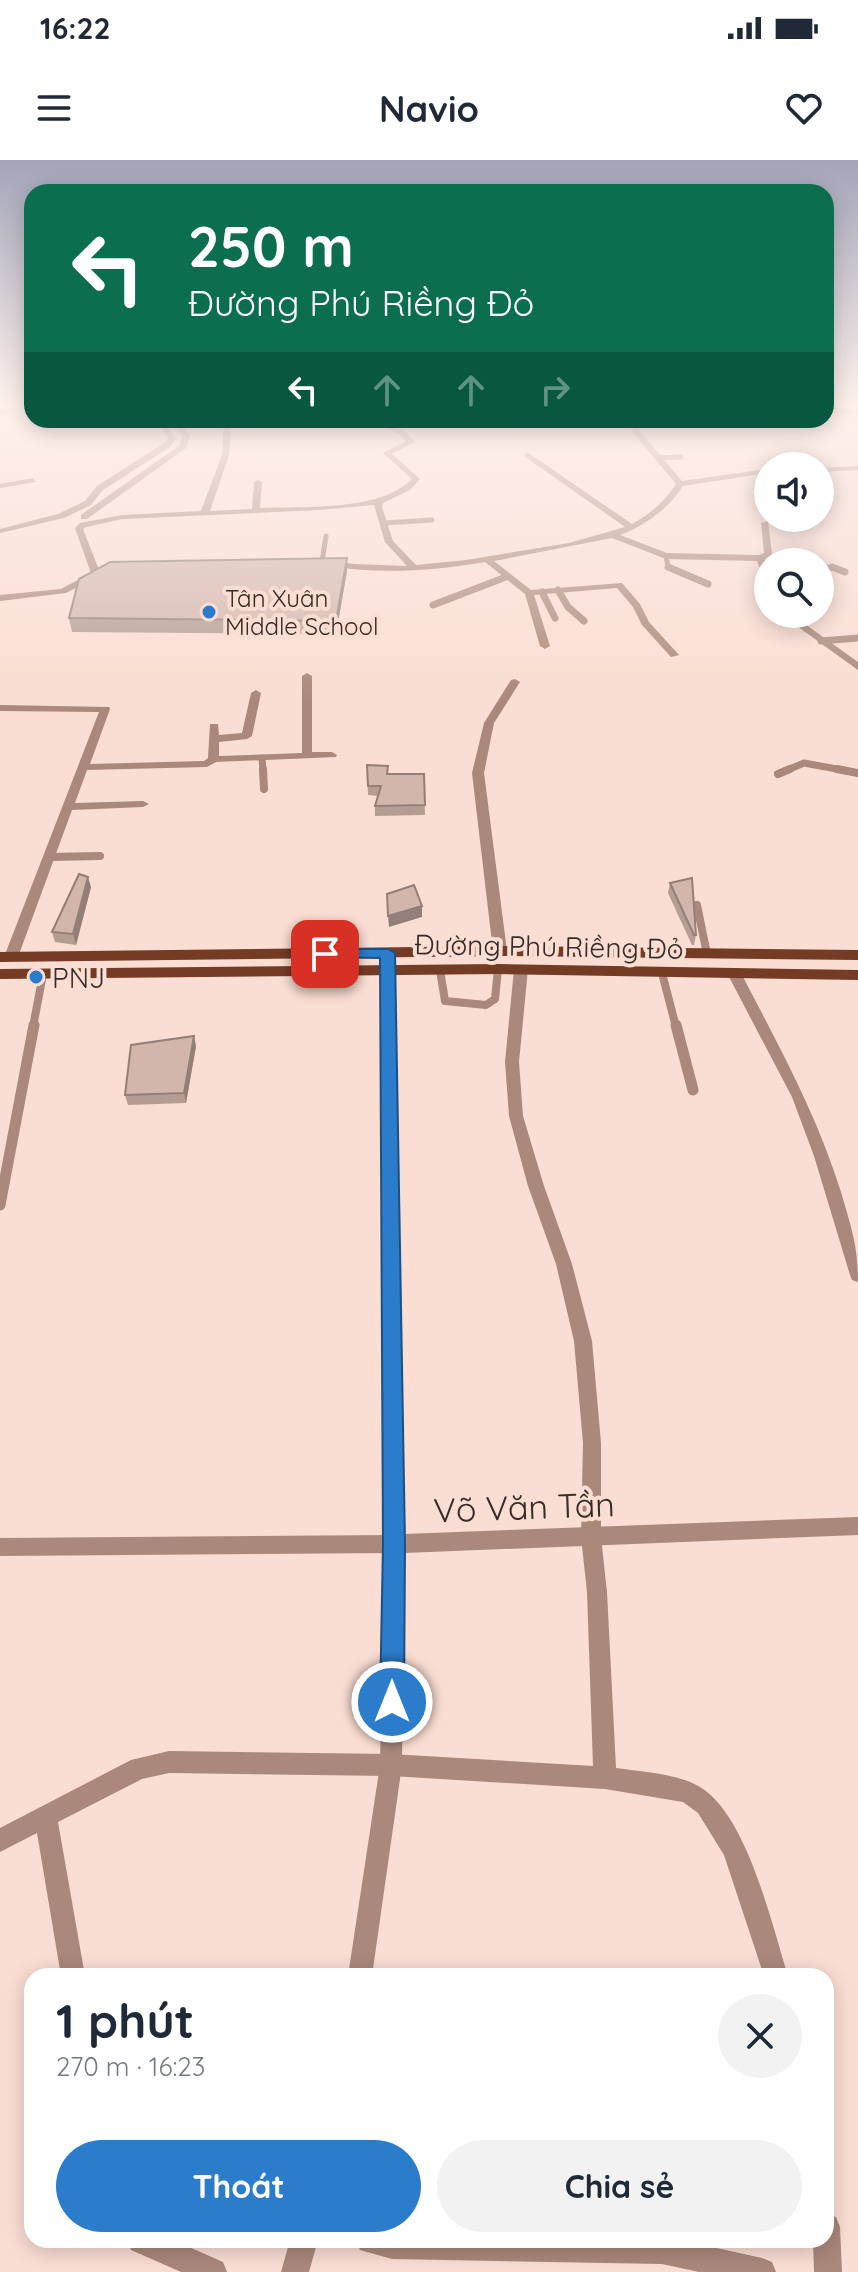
<!DOCTYPE html>
<html lang="vi">
<head>
<meta charset="utf-8">
<style>
  :root { --surface:#fff; --page:#f2f2f3; --text:#1f2937; --muted:#747a83; --accent:#2b7ccb }
  body { margin:0; font-family:Quicksand,sans-serif; background:var(--page); color:var(--text); height:100vh; display:flex; flex-direction:column; font-size:30px; white-space:nowrap }
  * { box-sizing:border-box; margin:0 }
  p { font-size:26px; color:var(--muted) }
  .icon { flex:none; width:44px; height:44px; fill:none; stroke:currentColor; stroke-width:2; stroke-linecap:round; stroke-linejoin:round }
  .map { position:relative; flex:1; overflow:hidden }
  .details { position:absolute; left:24px; top:1808px; width:810px; height:280px; display:flex; flex-direction:column; background:var(--surface); border-radius:24px; box-shadow:0 4px 20px #0003 }
  .details>* { flex:none }
  .guide { position:absolute; left:24px; top:24px; width:810px; height:244px; border-radius:24px; box-shadow:0 4px 20px #0003; background:#0b6e4f; color:#fff; overflow:hidden }
  .controls { position:absolute; left:754px; top:292px; display:grid; gap:16px }
  .controls a { display:grid; place-items:center; width:80px; height:80px; border-radius:50%; background:var(--surface); box-shadow:0 4px 20px #0003; font-size:40px }
  .pin { position:absolute; display:grid; place-items:center; width:68px; height:68px; color:#fff; margin:-34px; border-radius:16px; box-shadow:0 4px 12px #0006 }
  .me { position:absolute; width:88px; margin:-44px; rotate:0deg; stroke-linejoin:round; filter:drop-shadow(0 0 6px #0008) }
  .turn { display:flex; align-items:center; gap:28px; height:168px; padding:0 32px; font-size:36px }
  .turn .icon { width:104px; height:104px; stroke-width:2.5 }
  .turn b { display:block; font-size:56px; line-height:68px }
  .lanes { display:flex; align-items:center; height:76px; padding:0 32px; background:#0003; justify-content:center; gap:40px; direction:ltr }
  .lanes .off { opacity:.35 }
  .round { display:grid; place-items:center; flex:none; width:84px; height:84px; border-radius:42px; background:var(--page) }
  .headline { display:flex; align-items:center; justify-content:space-between; height:136px; padding:0 32px }
  h1 { font-size:48px; font-weight:800; line-height:60px }
  .button { display:flex; gap:16px; margin-top:auto; padding:16px 32px }
  .button a { flex:1; height:92px; border-radius:48px; background:var(--accent); color:#fff; font-size:32px; font-weight:800; line-height:92px; text-align:center }
  .button a+a { background:var(--page); color:var(--text) }
  .status { display:flex; justify-content:space-between; align-items:center; height:56px; padding:0 40px; background:var(--surface); direction:ltr }
  .status svg { height:22px; fill:currentColor }
  header { display:flex; justify-content:space-between; align-items:center; height:104px; padding:0 32px; background:var(--surface); font-size:36px; font-weight:800 }
  .map>svg:first-child { display:block }
</style>
</head>
<body>
<div class="status"><b>16:22</b><svg viewBox="0 0 49 12"><path d="M0 12V9h3v3zM5 12V6h3v6zM10 12V3h3v9zM15 12V0h3v12zM26 1h20v11H26zM47 4h2v5h-2z"/></svg></div>
<header><svg class="icon" aria-label="menu" viewBox="0 0 24 24"><path d="M4 6h16M4 12h16M4 18h16"/></svg>Navio<svg class="icon" aria-label="heart" viewBox="0 0 24 24"><path d="M12 20l-8-8c-3-5 5-10 8-4 3-6 11-1 8 4z"/></svg></header>
<div class="map">
<svg width="858" height="2112" viewBox="0 0 858 2112">
  <rect width="100%" height="100%" fill="#faddd3"/>
  <g fill="none" stroke-linecap="round" stroke-linejoin="round">
    <g stroke="#aa887b" stroke-width="5">
      <polyline points="659,298 681,297"/>
      <polyline points="384,363 432,360"/>
      <polyline points="666,396 668,407 672,409"/>
      <polyline points="322,402 326,376"/>
      <polyline points="820,406 837,409"/>
    </g>
    <g stroke="#aa887b" stroke-width="7">
      <polyline points="668,407 708,424"/>
      <polyline points="832,407 845,412"/>
      <polyline points="558,430 568,447 584,461"/>
      <polyline points="542,432 555,458"/>
      <polyline points="433,445 506,417"/>
      <polyline points="821,481 858,478"/>
      <polyline points="262,598 263,611"/>
      <polyline points="785,611 804,603 848,611"/>
    </g>
    <g stroke="#aa887b" stroke-width="8">
      <polyline points="263,609 264,629"/>
      <polyline points="837,609 858,613"/>
      <polyline points="778,614 790,609"/>
      <polyline points="51,697 100,696"/>
      <polyline points="697,745 707,794"/>
      <polyline points="440,810 445,841 486,845 495,839 498,809"/>
      <polyline points="662,813 676,867"/>
      <polyline points="33,867 43,814"/>
    </g>
    <g stroke="#aa887b" stroke-width="11">
      <polyline points="676,865 693,930"/>
      <polyline points="0,1045 34,865"/>
    </g>
    <g fill="#aa887b" fill-rule="evenodd">
      <polygon points="11,247 23,247 0,254 0,250"/>
      <rect x="826" y="249" width="32" height="4"/>
      <polygon points="153,260 161,260 176,278 170,287 103,330 91,345 64,358 0,373 0,369 58,354 85,341 97,326 164,283 168,278"/>
      <polygon points="171,260 179,260 190,276 186,288 87,359 81,359 81,355 180,285 182,276"/>
      <path d="M224 260H232L229 295 210 351 252 349 254 322 258 320 262 322 260 348C305 346 379 352 412 319L383 293 406 281 400 275 373 260C390 260 404 270 415 282L392 294 420 319 410 330 383 343 382 347 393 381 416 405 466 400 569 383 625 367 524 296 527 292 632 364C650 354 664 342 676 324L634 274 628 260H636L640 271 682 321 768 309V313L683 326C667 350 646 365 620 375L667 393 759 395 764 393 761 363 768 361 772 394 765 399 768 408V422L764 419 757 401 666 399 612 378 494 401 531 430 622 423 640 444 649 462 679 495 671 497 642 465 633 447 617 428 534 435 550 486 545 489 540 486 525 434 485 402C432 411 377 415 324 405V401L327 400 354 404 407 406 385 382 374 345 319 350 122 359 86 367 83 369 101 415 66 433 0 441V435L61 429 91 413 75 368 80 363 122 355 201 351 222 295Z"/>
      <polygon points="858,306 858,310 820,312 820,308"/>
      <polygon points="33,318 36,322 0,328 0,324"/>
      <polygon points="780,454 791,454 858,502 858,510"/>
      <polygon points="307,513 312,516 312,592 332,592 337,595 336,597 216,602 207,607 87,610 75,643 143,641 149,644 143,647 72,650 18,797 11,801 6,800 4,797 99,552 0,551 0,545 109,547 110,549 90,604 204,601 208,598 210,564 218,564 219,575 242,573 251,533 256,530 261,533 252,576 247,579 219,582 219,596 302,593 302,516"/>
      <polygon points="515,519 520,522 494,563 484,613 507,791 500,795 493,791 472,613 484,563 511,520"/>
      <path d="M521 805 528 809 519 902 523 956 544 1026 572 1104 592 1181 601 1283V1377L607 1432 616 1608C643 1612 676 1613 700 1627 747 1655 772 1765 788 1816H764L724 1695 698 1653 683 1642 605 1629 391 1616 169 1613 142 1619 58 1662 85 1816H61L37 1673 0 1692V1668L131 1600 169 1591 391 1594 593 1606 587 1432 581 1377 583 1283 574 1181 556 1104 528 1026 509 956 505 902 514 809Z"/>
      <path d="M735 811 742 815C780 888 816 953 841 1032 851 1067 858 1085 858 1122L852 1120 850 1115 814 996 792 937 728 815Z"/>
      <polygon points="394,1375 401,1377 404,1384 401,1391 394,1393 0,1396 0,1378"/>
      <polygon points="826,2053 836,2057 840,2067 842,2112 814,2112 813,2080 826,2080"/>
      <polygon points="127,2080 173,2080 223,2102 227,2112 181,2112 131,2090"/>
      <polygon points="356,2080 680,2080 762,2098 772,2102 776,2112 699,2112 662,2104 392,2099 360,2090"/>
    </g>
    <g fill="#aa887b" fill-rule="evenodd">
      <polygon points="388,789 395,793 404,1374 858,1357 858,1375 404,1393 402,1605 372,1816 348,1816 380,1605 384,1384 381,793"/>
      <polygon points="290,2080 318,2080 309,2112 281,2112"/>
    </g>
    <g fill="#743b25" fill-rule="evenodd">
      <polygon points="500,786 858,790 858,800 500,796 0,802 0,792"/>
      <polygon points="498,804 858,810 858,820 498,814 0,819 0,809"/>
    </g>
  </g>
  <g fill="#b59d94">
    <polygon points="347,398 347,411 336,474 72,472 69,458"/>
    <polygon points="367,605 388,614 424,614 425,655 375,656 375,646 378,636 368,635"/>
    <polygon points="670,723 696,775 694,785 692,785 668,733"/>
    <polygon points="91,727 76,785 55,782 52,772"/>
    <polygon points="196,886 186,943 128,945 125,935"/>
  </g>
  <g fill="#937f78">
    <polygon points="347,398 347,411 336,474 336,461"/>
    <polygon points="88,717 91,727 76,785 73,774"/>
    <polygon points="422,746 422,757 389,767 388,756"/>
    <polygon points="194,876 196,886 186,943 184,933"/>
  </g>
  <g fill="#d2b6ac" stroke="#937f78" stroke-width="2">
    <polygon points="347,398 336,461 69,458 79,419 110,402"/>
    <polygon points="367,605 388,606 387,614 424,614 425,645 375,646 381,626 368,626"/>
    <polygon points="79,714 88,717 73,774 52,772"/>
    <polygon points="692,718 696,775 694,775 670,723"/>
    <polygon points="414,725 422,746 388,756 387,734"/>
    <polygon points="194,876 184,933 125,935 131,885"/>
  </g>
  <linearGradient id="sky" x2="0" y2="1"><stop stop-color="#a2a4b8"/><stop offset="0.45" stop-color="#fdf0eb"/><stop offset="1" stop-color="#fdf0eb" stop-opacity="0"/></linearGradient>
  <rect width="858" height="543" fill="url(#sky)"/>
  <polygon fill="#2b7ccb" stroke="#1c5184" stroke-width="2" points="325,789 388,789 395,793 405,1384 404,1542 401,1551 392,1554 384,1551 380,1542 383,1384 380,798 320,797 320,791"/>
  <g fill="#2b7ccb" stroke="#faddd3" stroke-width="3">
    <circle cx="209" cy="452" r="8"/>
    <circle cx="36" cy="817" r="8"/>
  </g>
  <g text-anchor="middle" dominant-baseline="central" stroke-width="8" stroke-linejoin="round" paint-order="stroke">
    <g font-size="24" fill="#372c28" stroke="#faddd3" text-anchor="start">
      <text x="225" y="438">Tân Xuân<tspan x="225" dy="28">Middle School</tspan></text>
    </g>
    <g font-size="28" fill="#372c28" stroke="#faddd3">
      <text transform="translate(549 786) rotate(1)">Đường Phú Riềng Đỏ</text>
    </g>
    <g font-size="28" fill="#372c28" stroke="#faddd3" text-anchor="start">
      <text x="52" y="817">PNJ</text>
    </g>
    <g font-size="34" fill="#372c28" stroke="#faddd3">
      <text transform="translate(524 1347) rotate(-2)">Võ Văn Tần</text>
    </g>
  </g>
</svg>
<div class="controls">
<a><svg class="icon" aria-label="sound" viewBox="0 0 24 24"><path d="M4 9h4l5-4v14l-5-4H4zM17 9q2 3 0 6"/></svg></a>
<a><svg class="icon" aria-label="search" viewBox="0 0 24 24"><circle cx="10" cy="10" r="6"/><path d="M15 15l6 6"/></svg></a>
</div>
<div class="pin" style="left:325px;top:794px;background:#d93025"><svg class="icon" aria-label="arrive" viewBox="0 0 24 24"><path d="M6 21V4h12l-3 4 3 4H6"/></svg></div>
<svg class="me" style="left:392px;top:1542px" viewBox="-20 -20 40 40"><circle r="17" fill="#2b7ccb" stroke="#fff" stroke-width="3"/><path d="M0-11L8 9 0 5-8 9z" fill="#fff"/></svg>
<div class="guide">
<div class="turn"><svg class="icon" aria-label="left" viewBox="0 0 24 24"><path d="M17 20v-9H6M10 6l-5 5 5 5"/></svg><div><b>250 m</b>Đường Phú Riềng Đỏ</div></div>
<div class="lanes"><svg class="icon" aria-label="left" viewBox="0 0 24 24"><path d="M17 20v-9H6M10 6l-5 5 5 5"/></svg><svg class="icon off" aria-label="ahead" viewBox="0 0 24 24"><path d="M12 20V5M6 11l6-6 6 6"/></svg><svg class="icon off" aria-label="ahead" viewBox="0 0 24 24"><path d="M12 20V5M6 11l6-6 6 6"/></svg><svg class="icon off" aria-label="right" viewBox="0 0 24 24"><path d="M7 20v-9h11M14 6l5 5-5 5"/></svg></div>
</div>
<section class="details">
<div class="headline"><div><h1>1 phút</h1><p>270 m · 16:23</p></div><a class="round"><svg class="icon" aria-label="close" viewBox="0 0 24 24"><path d="M6 6l12 12M18 6L6 18"/></svg></a></div>
<div class="button"><a>Thoát</a><a>Chia sẻ</a></div>
</section>
</div>
</body>
</html>
